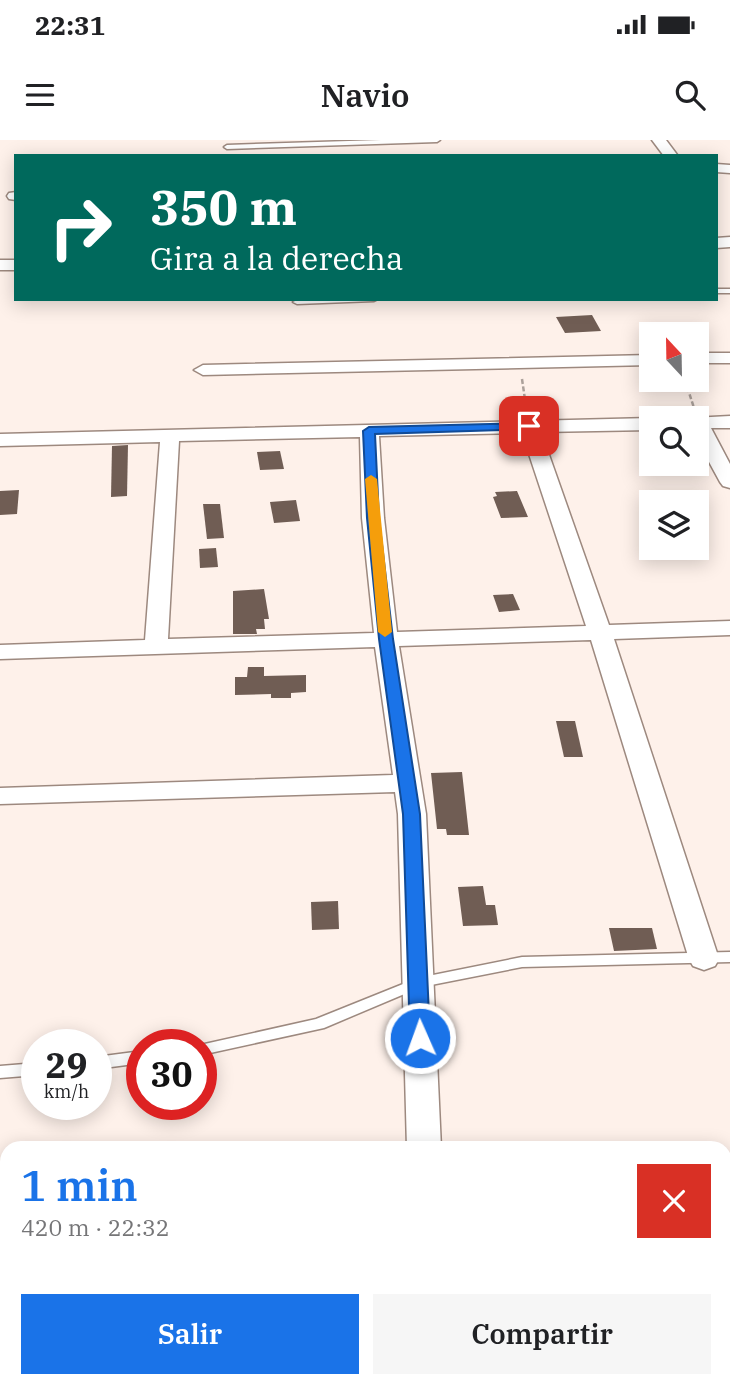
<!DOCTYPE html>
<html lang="es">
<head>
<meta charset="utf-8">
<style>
  :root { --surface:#fff; --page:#f6f6f6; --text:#202124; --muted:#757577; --accent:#1a73e8 }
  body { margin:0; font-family:"IBM Plex Serif",serif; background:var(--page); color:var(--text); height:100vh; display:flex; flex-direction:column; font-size:26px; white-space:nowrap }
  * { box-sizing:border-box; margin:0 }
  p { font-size:23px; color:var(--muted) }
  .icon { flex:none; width:38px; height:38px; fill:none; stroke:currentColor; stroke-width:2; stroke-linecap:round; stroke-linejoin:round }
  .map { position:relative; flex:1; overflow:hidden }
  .side { position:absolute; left:0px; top:1001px; width:732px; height:247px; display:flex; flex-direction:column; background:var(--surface); border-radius:21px 21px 0 0; box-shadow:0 4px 18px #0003 }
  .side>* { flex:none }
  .top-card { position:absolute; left:14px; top:14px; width:704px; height:147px; border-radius:0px; box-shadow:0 4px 18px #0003; background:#00695c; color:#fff; overflow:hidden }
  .needle { width:46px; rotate:338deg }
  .buttons { position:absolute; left:639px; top:182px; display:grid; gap:14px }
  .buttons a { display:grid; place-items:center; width:70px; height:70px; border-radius:0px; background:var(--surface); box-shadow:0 4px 18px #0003; font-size:35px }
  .speed { position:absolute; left:21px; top:889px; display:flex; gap:14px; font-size:35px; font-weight:700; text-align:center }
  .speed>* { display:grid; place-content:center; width:91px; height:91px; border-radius:50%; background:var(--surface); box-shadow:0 4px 18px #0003; line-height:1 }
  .speed small { font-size:18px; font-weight:400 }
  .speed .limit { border:10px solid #d22; background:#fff; color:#111 }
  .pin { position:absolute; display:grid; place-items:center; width:60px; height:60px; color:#fff; margin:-30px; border-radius:14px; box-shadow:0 4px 10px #0006 }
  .me { position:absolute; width:77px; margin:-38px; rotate:358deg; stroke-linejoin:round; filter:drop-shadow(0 0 5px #0008) }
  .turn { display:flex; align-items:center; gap:24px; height:147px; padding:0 21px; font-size:32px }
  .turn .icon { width:91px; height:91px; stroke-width:2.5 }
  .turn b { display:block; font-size:49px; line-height:60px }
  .round { display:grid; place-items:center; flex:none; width:74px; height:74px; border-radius:0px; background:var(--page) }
  .head { display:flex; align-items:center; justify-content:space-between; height:119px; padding:0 21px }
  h1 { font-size:42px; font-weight:600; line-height:52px; color:var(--accent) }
  .primary-button { display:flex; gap:14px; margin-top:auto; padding:14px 21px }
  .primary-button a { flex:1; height:80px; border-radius:0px; background:var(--accent); color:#fff; font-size:28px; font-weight:600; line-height:80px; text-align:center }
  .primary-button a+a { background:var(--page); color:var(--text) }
  .status { display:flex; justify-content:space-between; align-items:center; height:49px; padding:0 35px; background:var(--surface); direction:ltr }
  .status svg { height:19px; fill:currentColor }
  header { display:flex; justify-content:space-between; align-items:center; height:91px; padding:0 21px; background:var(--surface); font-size:32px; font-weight:600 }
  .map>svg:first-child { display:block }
</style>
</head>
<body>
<div class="status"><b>22:31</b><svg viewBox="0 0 49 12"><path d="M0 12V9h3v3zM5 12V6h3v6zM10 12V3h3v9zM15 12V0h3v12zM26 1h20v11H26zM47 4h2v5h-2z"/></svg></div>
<header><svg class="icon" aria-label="menu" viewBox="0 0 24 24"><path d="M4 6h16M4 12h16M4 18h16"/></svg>Navio<svg class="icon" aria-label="search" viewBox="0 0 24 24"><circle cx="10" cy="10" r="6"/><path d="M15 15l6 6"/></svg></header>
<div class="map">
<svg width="730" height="1247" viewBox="0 0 730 1247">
  <rect width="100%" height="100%" fill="#fef1ea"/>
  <g fill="#705d54">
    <polygon points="592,175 601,191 565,193 556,177"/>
    <polygon points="128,305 127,356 111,357 112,306"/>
    <polygon points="280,311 284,329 260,330 257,312"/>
    <polygon points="19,350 17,374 0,375 0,351"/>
    <polygon points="517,351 528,377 501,378 493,357 497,356 495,352"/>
    <polygon points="296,360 300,381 274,383 270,362"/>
    <polygon points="203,364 220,364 224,398 207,399"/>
    <polygon points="216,408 218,427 200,428 199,409"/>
    <polygon points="264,449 269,479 264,479 265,489 256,489 257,494 233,494 233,451"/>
    <polygon points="513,454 520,470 499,472 493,455"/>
    <polygon points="248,527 264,527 264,536 306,535 306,552 291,553 291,558 271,558 271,554 235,555 235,537 247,537"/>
    <polygon points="556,581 575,581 583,617 564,617"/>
    <polygon points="462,632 469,695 447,695 446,689 437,689 431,633"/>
    <polygon points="483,746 486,765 495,765 498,785 463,786 458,747"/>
    <polygon points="338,761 339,789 312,790 311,762"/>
    <polygon points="609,788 652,788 657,809 614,811"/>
  </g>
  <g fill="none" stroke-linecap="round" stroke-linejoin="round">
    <defs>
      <g id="service">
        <polygon points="381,0 440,0 437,2 227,9 224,7 227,5"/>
        <rect x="716" y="149" width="14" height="4"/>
        <polygon points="378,159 374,161 297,164 293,162 297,160 308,159"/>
        <polygon points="730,812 730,822 522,827 421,847 324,888 201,915 200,905 316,879 418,838 522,817"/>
        <polygon points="142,911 142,923 96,929 96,917"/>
        <polygon points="37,923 37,935 0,938 0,926"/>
        <polygon points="410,1241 428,1241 427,1247 409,1247"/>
      </g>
      <g id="minor">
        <polygon points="652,0 666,0 678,16 664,16"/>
        <polygon points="716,24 730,25 730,33 716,32"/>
        <polygon points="16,52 16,60 9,59 7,56 9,53"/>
        <polygon points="730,97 730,107 716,108 716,98"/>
        <rect x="0" y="120" width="16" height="10"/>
        <rect x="696" y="213" width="34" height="10"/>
        <polygon points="651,215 651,225 203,235 194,230 203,225"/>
        <polygon points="730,276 730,288 711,288 730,324 730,348 723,346 720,342 696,298 696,278 692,278"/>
        <path d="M651 278V290L541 292 609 485 730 481V495L614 499 719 819 715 826 704 830 693 826 689 819 591 500 399 506 426 674 441 1008H407L398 674 395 652 0 664V648L393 635 375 507 0 519V505L145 500 160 302 0 306V294ZM522 293 586 486 397 492 384 378 379 296ZM360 297 362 378 374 493 168 499 179 301Z"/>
      </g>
    </defs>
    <use href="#service" stroke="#9d897f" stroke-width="3"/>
    <use href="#minor" stroke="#9d897f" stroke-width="3"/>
    <g stroke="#aca19b" stroke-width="2.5" stroke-dasharray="5 2.5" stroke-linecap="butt">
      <polyline points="522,239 527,273"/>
      <polyline points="685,240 694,268"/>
    </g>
    <use href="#service" fill="#fff" fill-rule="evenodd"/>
    <use href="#minor" fill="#fff" fill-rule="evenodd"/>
  </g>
  <polygon fill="#1a73e8" stroke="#114b97" stroke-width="2" points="529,283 535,286 534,289 375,294 379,378 393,499 420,674 430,898 427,903 413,903 410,898 403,674 379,499 367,378 363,291 369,287"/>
  <polygon fill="#f59e0b" points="371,335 377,339 392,492 385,497 378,492 365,339"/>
</svg>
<div class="buttons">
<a><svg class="needle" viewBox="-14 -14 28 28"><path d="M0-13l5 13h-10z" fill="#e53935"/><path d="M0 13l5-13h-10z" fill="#757577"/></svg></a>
<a><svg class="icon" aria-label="search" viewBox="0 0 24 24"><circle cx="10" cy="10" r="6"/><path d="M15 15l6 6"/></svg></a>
<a><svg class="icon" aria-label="layers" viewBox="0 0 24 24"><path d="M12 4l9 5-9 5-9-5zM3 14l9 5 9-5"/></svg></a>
</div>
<div class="speed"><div>29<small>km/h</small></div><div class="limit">30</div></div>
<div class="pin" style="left:529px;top:286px;background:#d93025"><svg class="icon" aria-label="arrive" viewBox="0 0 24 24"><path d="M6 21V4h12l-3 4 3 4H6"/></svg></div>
<svg class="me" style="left:420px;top:898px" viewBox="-20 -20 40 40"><circle r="17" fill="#1a73e8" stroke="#fff" stroke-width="3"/><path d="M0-11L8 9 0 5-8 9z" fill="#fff"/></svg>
<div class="top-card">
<div class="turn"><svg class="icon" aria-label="right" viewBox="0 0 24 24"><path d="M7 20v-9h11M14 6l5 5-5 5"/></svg><div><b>350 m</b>Gira a la derecha</div></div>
</div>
<section class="side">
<div class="head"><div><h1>1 min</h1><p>420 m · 22:32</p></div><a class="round" style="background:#d93025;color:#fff"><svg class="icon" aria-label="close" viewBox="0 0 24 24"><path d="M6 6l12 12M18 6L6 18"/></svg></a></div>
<div class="primary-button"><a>Salir</a><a>Compartir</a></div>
</section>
</div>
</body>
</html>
